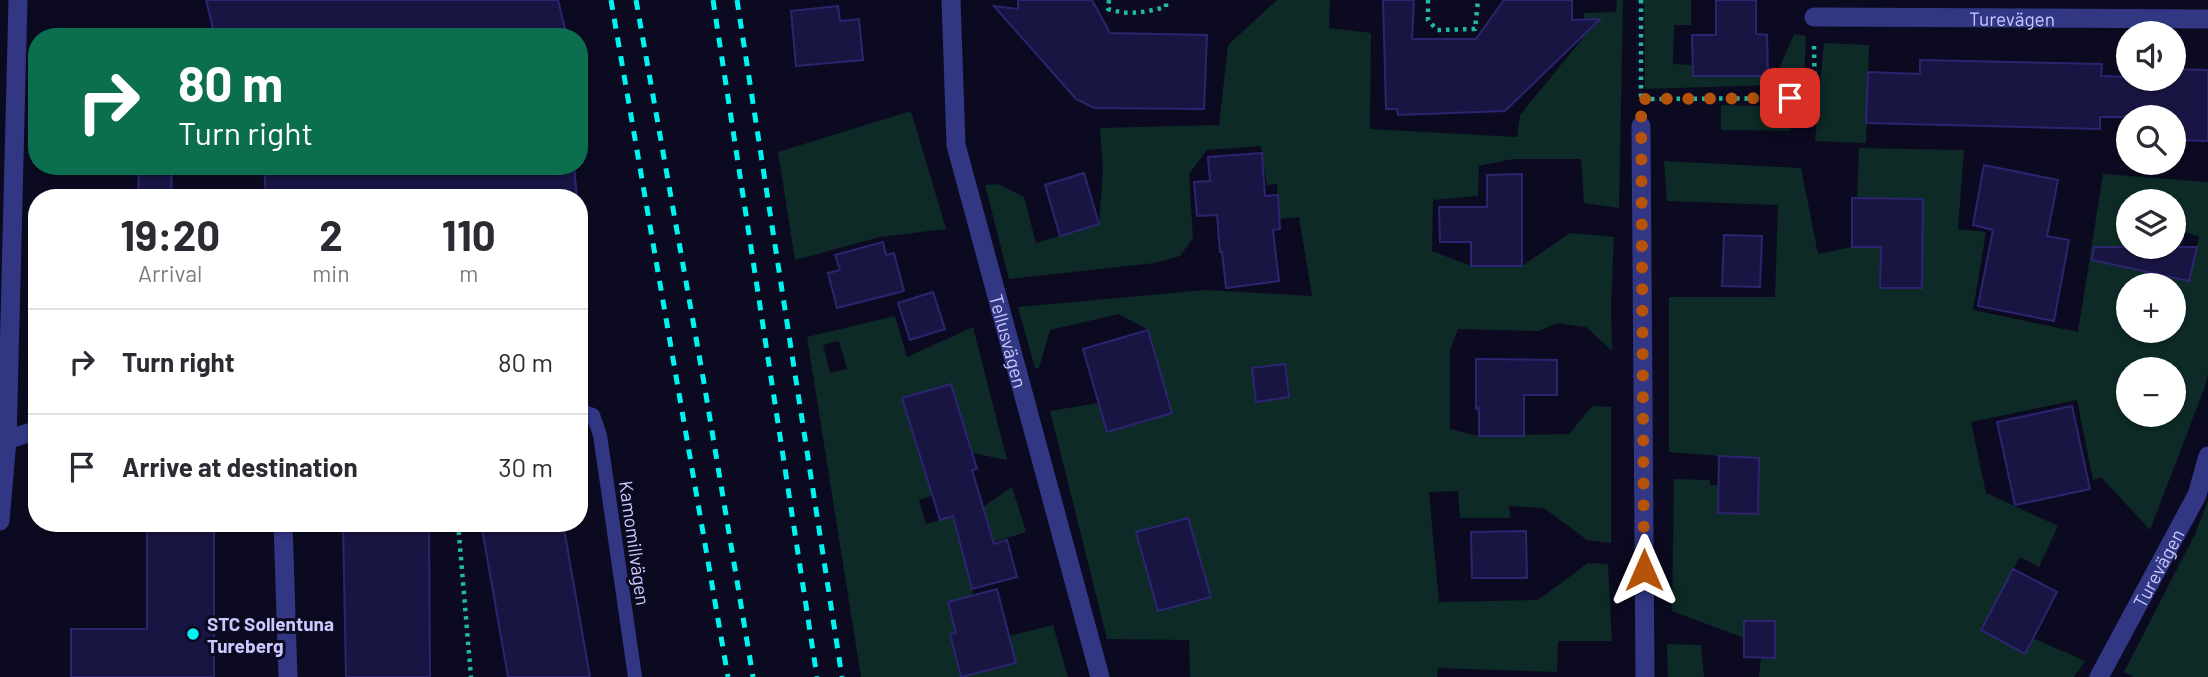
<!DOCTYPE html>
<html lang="en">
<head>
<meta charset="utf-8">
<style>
  :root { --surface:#fff; --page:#f2f2f3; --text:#2b2b33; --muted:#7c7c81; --line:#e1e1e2 }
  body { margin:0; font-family:Barlow,sans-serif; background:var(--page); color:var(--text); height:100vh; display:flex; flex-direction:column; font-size:26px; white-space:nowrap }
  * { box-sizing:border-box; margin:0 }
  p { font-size:23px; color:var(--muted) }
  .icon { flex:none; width:38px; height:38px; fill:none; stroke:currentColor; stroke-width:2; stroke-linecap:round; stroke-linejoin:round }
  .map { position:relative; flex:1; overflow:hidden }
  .details { position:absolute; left:28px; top:189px; width:560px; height:343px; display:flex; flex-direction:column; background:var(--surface); border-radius:28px; box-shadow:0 2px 5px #0004 }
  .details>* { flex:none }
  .guide { position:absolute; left:28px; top:28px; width:560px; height:147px; border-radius:28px; box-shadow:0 2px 5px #0004; background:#0b6e4f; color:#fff; overflow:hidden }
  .controls { position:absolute; left:2116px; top:21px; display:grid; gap:14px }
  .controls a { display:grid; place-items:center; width:70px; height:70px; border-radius:50%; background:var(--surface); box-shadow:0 2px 5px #0004; font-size:35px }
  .pin { position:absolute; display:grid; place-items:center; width:60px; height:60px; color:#fff; margin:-30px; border-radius:14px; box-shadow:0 4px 10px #0006 }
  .me { position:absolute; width:77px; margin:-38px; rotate:0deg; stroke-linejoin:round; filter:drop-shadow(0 0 5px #0008) }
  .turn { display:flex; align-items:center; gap:24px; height:147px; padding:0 35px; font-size:32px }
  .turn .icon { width:91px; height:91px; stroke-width:2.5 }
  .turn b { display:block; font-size:49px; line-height:60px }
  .eta { display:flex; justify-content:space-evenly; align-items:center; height:119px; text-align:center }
  .eta b { font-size:42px; font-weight:700; line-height:49px }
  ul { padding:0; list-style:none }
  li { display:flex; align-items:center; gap:21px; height:105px; padding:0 35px; border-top:2px solid var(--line) }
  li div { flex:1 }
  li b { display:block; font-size:26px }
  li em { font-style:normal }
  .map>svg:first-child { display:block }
</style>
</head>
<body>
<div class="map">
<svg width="2208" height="677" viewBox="0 0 2208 677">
  <rect width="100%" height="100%" fill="#0c0a20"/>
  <g fill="#0d2a26" fill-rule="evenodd">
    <path d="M1277 0H1330L1329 28 1371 33 1370 129 1517 137 1520 115 1582 39 1584 13 1616 12 1617 0H1623L1619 208 1584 203 1581 159H1513L1479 166 1478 196 1433 200 1432 251 1471 266H1522L1570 233 1614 237 1611 306 1612 351 1586 327 1557 323 1539 331 1458 329 1450 350V429L1479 436 1569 434 1592 406 1611 407V543L1587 540 1544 508 1509 506 1510 518H1460L1458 491 1429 492 1439 602 1538 600 1588 563 1608 564 1612 641H1558L1557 672 1438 668 1437 677H1190L1189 640 1107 639 1050 411 1098 403 1107 431 1172 412 1148 330 1119 314 1050 330 1039 368H1035L1018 307 1206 290 1312 296 1299 217 1279 219 1277 184 1267 185 1261 146 1207 150 1189 174 1193 238 1180 256 1155 263 1009 279 985 185 998 184 1024 197 1036 243 1099 224 1103 171 1100 128 1219 125 1228 45ZM1188 518 1210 596 1159 611 1136 532Z"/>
    <polygon points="1644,0 1691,0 1691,25 1674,25 1673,64 1692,65 1692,76 1768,76 1777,73 1794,34 1806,36 1804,84 1645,89"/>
    <polygon points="1824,43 1869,45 1866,143 1815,141"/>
    <polygon points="1721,105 1791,107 1791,131 1721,130"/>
    <polygon points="911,111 946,229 880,237 795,260 778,152"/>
    <path d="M1859 148 1964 150 1958 229 1986 232 1973 310 2078 332 2103 174 2208 182V372L2206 384 2150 530 2101 477 2093 480 2077 400 1971 422 1986 493 2058 526 2039 567 2020 557 1981 630 2024 654 2033 638 2085 661 2074 677H1759L1761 658H1775L1774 621H1744V638L1672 611 1674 479 1710 480V485H1718L1719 513H1758L1759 459 1669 452V297H1775L1778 205 1667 201 1664 161 1801 168 1818 254 1852 247H1881L1880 287 1922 288 1923 199 1857 198ZM2128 201H2174V230L2199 236 2189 281 2135 269 2139 247H2128ZM2128 285H2174V331H2128ZM2128 369H2174V415H2128Z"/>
    <path d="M895 316 907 357 973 327 1007 460 972 453 951 384 903 398 929 484 935 495 919 500 926 524 983 507 1012 487 1026 532 963 552 973 595 948 602 956 633 951 634 1016 662 1009 636 1053 625 1068 677H861L807 337ZM839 341 847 369 830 373 823 345Z"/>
    <polygon points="2208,501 2208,677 2133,677 2124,672 2195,534"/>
    <polygon points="1667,644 1701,645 1704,677 1668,677"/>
  </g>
  <g fill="#191542" stroke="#2b2570" stroke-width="2">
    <polygon points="206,0 558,0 567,37 215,37"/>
    <polygon points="1018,0 1092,0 1110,33 1207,35 1204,109 1094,108 1076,99 994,6 1018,9"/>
    <polygon points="1383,0 1414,0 1412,39 1476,39 1504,0 1572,0 1572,20 1600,19 1505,111 1398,115 1397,109 1386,109"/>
    <polygon points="1716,0 1756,0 1756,34 1767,35 1768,76 1693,76 1692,35 1716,35"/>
    <polygon points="838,6 840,21 859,19 863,60 796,66 791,11"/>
    <polygon points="1920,60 2102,64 2101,76 2128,77 2128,79 2174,79 2174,69 2208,70 2208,141 2174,140 2174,117 2100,117 2100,129 1866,123 1868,72 1920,74"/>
    <polygon points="1262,153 1265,196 1278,195 1280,229 1273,230 1279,281 1226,288 1222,252 1220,252 1217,215 1197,216 1194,182 1210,181 1208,157"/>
    <polygon points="1984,165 2058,180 2047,236 2069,240 2054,321 1978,306 1993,230 1973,225"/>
    <polygon points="139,166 172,166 171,198 138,198"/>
    <polygon points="264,166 574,166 577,198 266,198"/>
    <polygon points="1084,173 1099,224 1060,236 1045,185"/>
    <polygon points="1522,174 1522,266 1471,266 1471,242 1440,242 1439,207 1487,207 1487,175"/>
    <polygon points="1852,198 1923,199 1922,288 1880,288 1881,247 1852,247"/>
    <polygon points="1724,235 1762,236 1760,287 1722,286"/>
    <polygon points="883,242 886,255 894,253 904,291 837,308 828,273 840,270 835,255"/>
    <polygon points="2094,247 2197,247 2189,281 2092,260"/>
    <polygon points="933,292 945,329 910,340 898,303"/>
    <polygon points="1148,330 1172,413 1107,432 1083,349"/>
    <polygon points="1476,359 1557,360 1557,395 1524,395 1524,436 1479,436 1479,408 1476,409"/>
    <polygon points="1285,364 1289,397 1256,402 1252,368"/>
    <polygon points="951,384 977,469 972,470 994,544 1007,540 1017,577 972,589 953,516 940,520 902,398"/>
    <polygon points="2072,406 2090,489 2015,505 1997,422"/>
    <polygon points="1719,456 1759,458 1758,514 1718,513"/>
    <polygon points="1188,518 1211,597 1158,611 1136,532"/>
    <polygon points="147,523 214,523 214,677 71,677 71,629 147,629"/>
    <polygon points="343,523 429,523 430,677 346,677"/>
    <polygon points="481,523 563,523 590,677 508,677"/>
    <polygon points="1526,531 1527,578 1472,578 1471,532"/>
    <polygon points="2013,569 2057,592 2025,654 1981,630"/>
    <polygon points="997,589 1016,663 961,677 950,634 956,633 948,602"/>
    <polygon points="1744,621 1775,621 1775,658 1744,657"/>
  </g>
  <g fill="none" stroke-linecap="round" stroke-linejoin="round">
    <g stroke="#22ba9f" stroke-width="4.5" stroke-dasharray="3.5 5" stroke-linecap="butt">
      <path d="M1109 0 1108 9C1129 16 1145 12 1166 7V0"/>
      <polyline points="1428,0 1428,20 1437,30 1475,29 1478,0"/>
      <polyline points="1641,0 1641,101"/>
      <polyline points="1651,99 1815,98 1814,46"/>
      <polyline points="458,523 471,677"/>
    </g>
    <polyline stroke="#313783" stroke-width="14" points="579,410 593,415 600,435 635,677"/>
    <g stroke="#313783" stroke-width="19">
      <path id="s1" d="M951 0 956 145 1100 677"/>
      <path id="s2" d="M1814 17 2208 19"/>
      <polyline points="1641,126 1645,677"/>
      <polyline points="0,439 7,440 37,430"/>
      <polyline points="0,521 7,440 18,0"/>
      <polyline points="283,523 288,677"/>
      <path id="s3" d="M2099 677 2197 495 2208 456"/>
    </g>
    <g stroke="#00f4f0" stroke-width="5" stroke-dasharray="10 9" stroke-linecap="butt">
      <polyline points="611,0 728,677"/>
      <polyline points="636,0 704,383 753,677"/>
      <polyline points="713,0 817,677"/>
      <polyline points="737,0 842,677"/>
    </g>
  </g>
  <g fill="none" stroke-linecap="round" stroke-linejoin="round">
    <polyline stroke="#b45309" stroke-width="12" stroke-dasharray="0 21.6" points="1644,570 1641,99 1790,98"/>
  </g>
  <circle fill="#00f4f0" stroke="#0c0a20" stroke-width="2.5" cx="193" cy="634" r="7"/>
  <g text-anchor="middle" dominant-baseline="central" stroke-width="6" stroke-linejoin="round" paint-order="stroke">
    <g font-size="19" fill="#c9c9ff" stroke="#0c0a20">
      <text stroke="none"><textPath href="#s2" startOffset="198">Turevägen</textPath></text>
      <text stroke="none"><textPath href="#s1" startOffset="348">Tellusvägen</textPath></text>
      <text transform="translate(635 543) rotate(82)">Kamomillvägen</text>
      <text stroke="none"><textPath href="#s3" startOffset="124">Turevägen</textPath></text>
    </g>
    <g font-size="19" font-weight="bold" fill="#c9c9ff" stroke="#0c0a20" text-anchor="start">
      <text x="207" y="623">STC Sollentuna<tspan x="207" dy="22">Tureberg</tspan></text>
    </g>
  </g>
</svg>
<div class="controls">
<a><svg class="icon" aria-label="sound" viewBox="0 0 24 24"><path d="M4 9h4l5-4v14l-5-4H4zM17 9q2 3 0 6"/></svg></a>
<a><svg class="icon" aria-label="search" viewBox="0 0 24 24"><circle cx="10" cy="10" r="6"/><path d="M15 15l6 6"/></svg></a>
<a><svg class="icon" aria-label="layers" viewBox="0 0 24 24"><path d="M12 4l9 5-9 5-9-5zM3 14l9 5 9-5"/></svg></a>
<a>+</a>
<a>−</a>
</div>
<div class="pin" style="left:1790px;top:98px;background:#d93025"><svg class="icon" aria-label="arrive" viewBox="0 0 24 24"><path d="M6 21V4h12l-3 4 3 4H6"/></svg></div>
<svg class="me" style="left:1644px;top:570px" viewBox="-20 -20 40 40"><path d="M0-17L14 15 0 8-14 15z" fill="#b45309" stroke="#fff" stroke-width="4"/></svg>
<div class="guide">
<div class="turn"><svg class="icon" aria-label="right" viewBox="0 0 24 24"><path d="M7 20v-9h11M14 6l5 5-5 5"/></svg><div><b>80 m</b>Turn right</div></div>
</div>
<section class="details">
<div class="eta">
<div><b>19:20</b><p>Arrival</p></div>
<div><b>2</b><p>min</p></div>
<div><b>110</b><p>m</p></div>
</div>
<ul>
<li><svg class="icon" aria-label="right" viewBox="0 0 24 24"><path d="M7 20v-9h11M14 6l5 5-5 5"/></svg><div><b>Turn right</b></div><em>80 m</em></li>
<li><svg class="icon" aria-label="arrive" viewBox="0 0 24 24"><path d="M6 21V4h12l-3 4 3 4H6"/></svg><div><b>Arrive at destination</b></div><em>30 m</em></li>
</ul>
</section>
</div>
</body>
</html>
